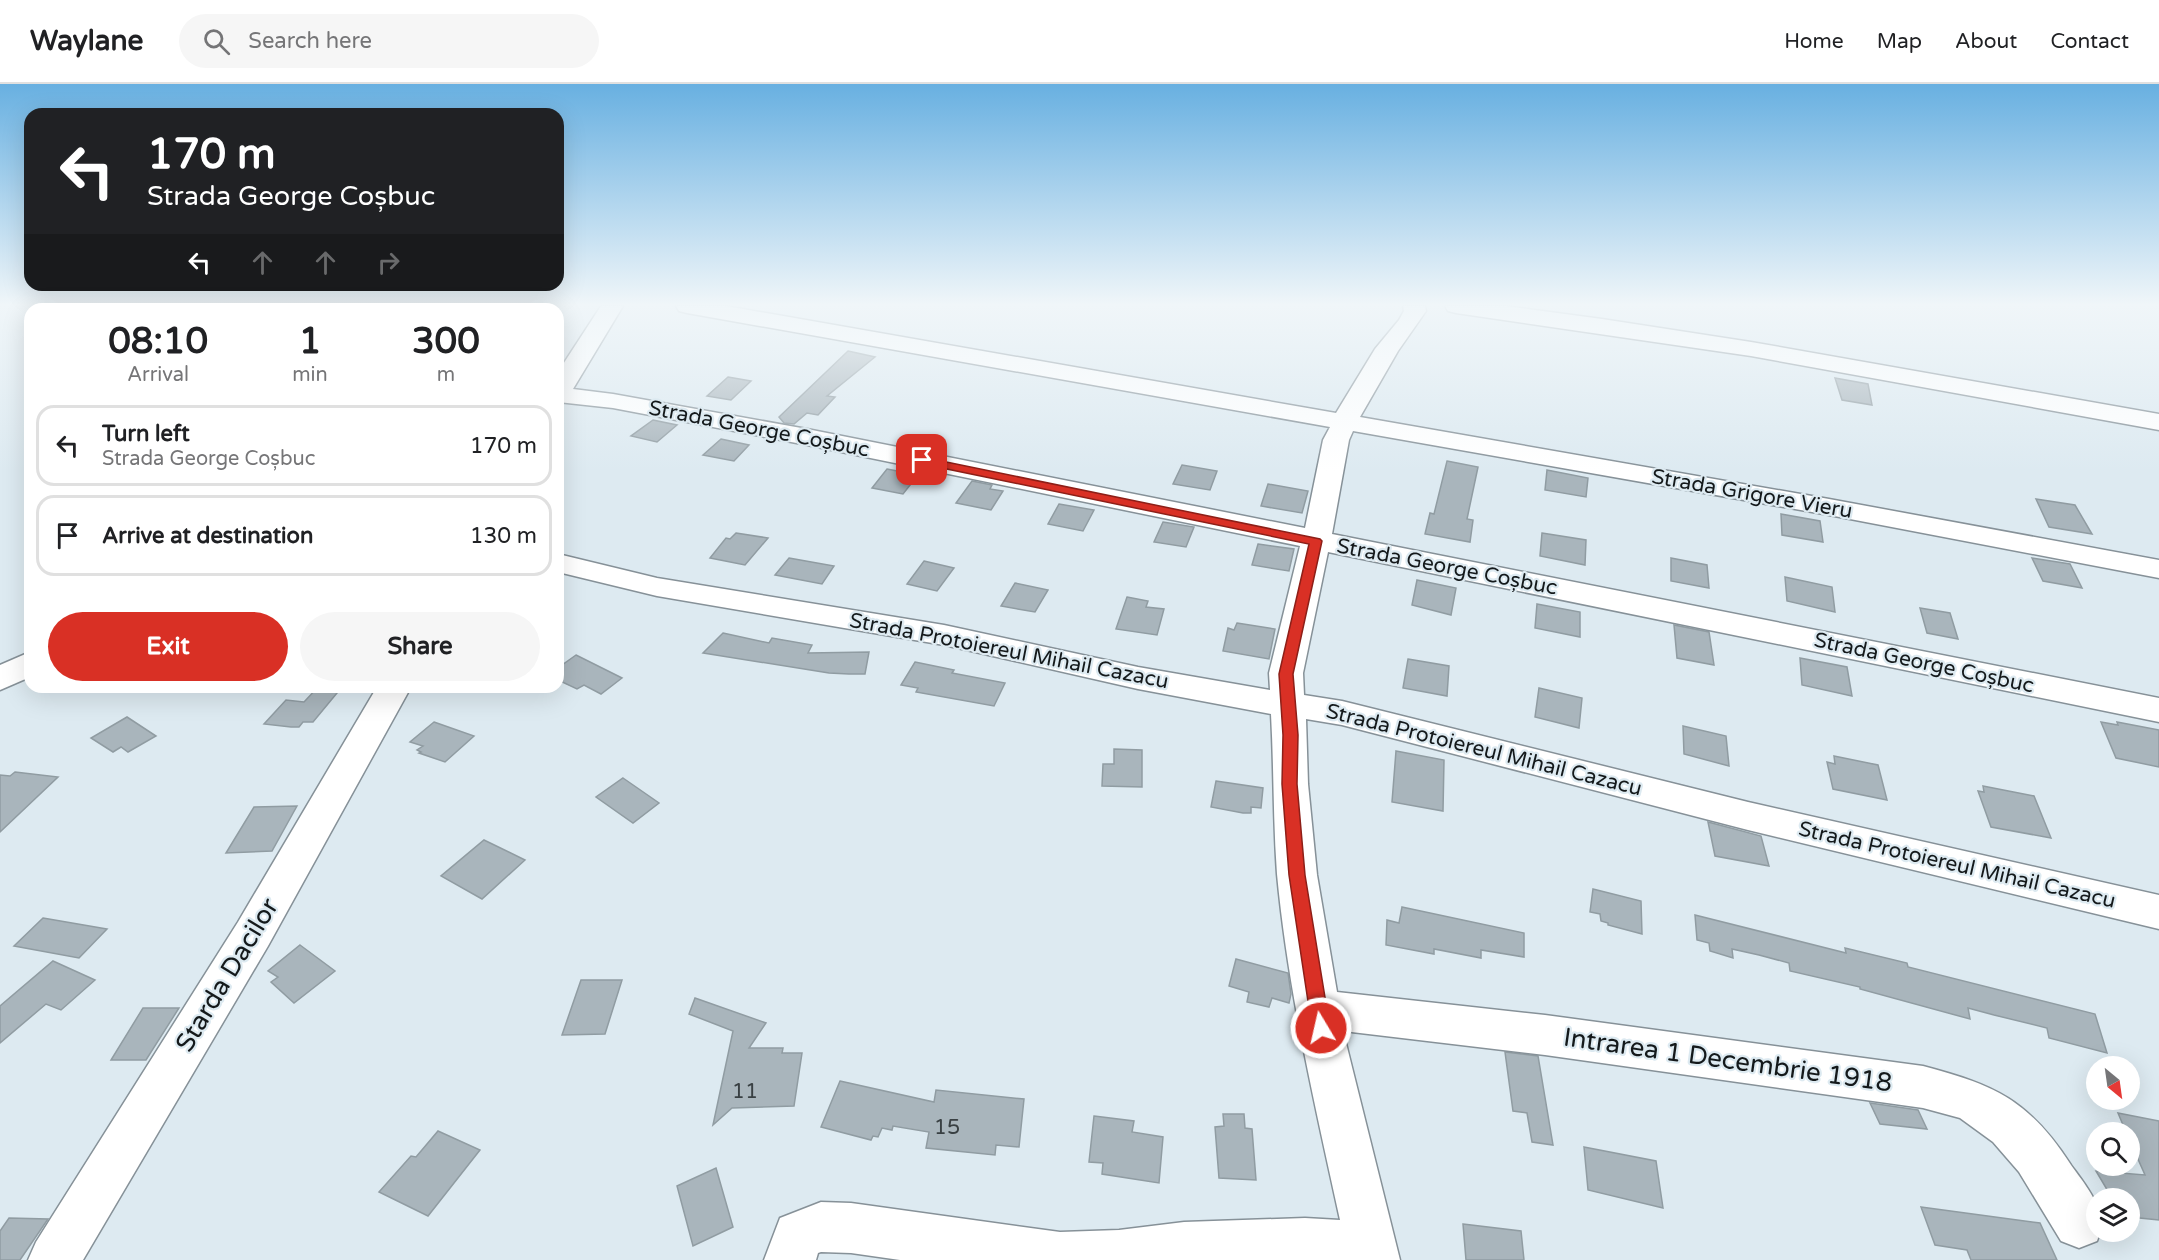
<!DOCTYPE html>
<html lang="en">
<head>
<meta charset="utf-8">
<style>
  :root { --surface:#fff; --page:#f6f6f6; --text:#202124; --muted:#757577; --line:#e0e0e0; --accent:#d93025 }
  body { margin:0; font-family:"Varela Round",sans-serif; background:var(--page); color:var(--text); height:100vh; display:flex; flex-direction:column; font-size:22px; white-space:nowrap }
  * { box-sizing:border-box; margin:0 }
  p { font-size:20px; color:var(--muted) }
  .icon { flex:none; width:33px; height:33px; fill:none; stroke:currentColor; stroke-width:2; stroke-linecap:round; stroke-linejoin:round }
  .map { position:relative; flex:1; overflow:hidden }
  .details { position:absolute; left:24px; top:219px; width:540px; height:390px; display:flex; flex-direction:column; background:var(--surface); border-radius:18px; box-shadow:0 6px 24px #0002 }
  .details>* { flex:none }
  .top-card { position:absolute; left:24px; top:24px; width:540px; height:183px; border-radius:18px; box-shadow:0 6px 24px #0002; background:#202124; color:#fff; overflow:hidden }
  .needle { width:39px; rotate:151deg }
  .fabs { position:absolute; left:2086px; top:972px; display:grid; gap:12px }
  .fabs a { display:grid; place-items:center; width:54px; height:54px; border-radius:50%; background:var(--surface); box-shadow:0 6px 24px #0002; font-size:30px }
  .pin { position:absolute; display:grid; place-items:center; width:51px; height:51px; color:#fff; margin:-26px; border-radius:12px; box-shadow:0 3px 9px #0006 }
  .me { position:absolute; width:66px; margin:-33px; rotate:351deg; stroke-linejoin:round; filter:drop-shadow(0 0 4px #0008) }
  .turn { display:flex; align-items:center; gap:21px; height:126px; padding:0 24px; font-size:27px }
  .turn .icon { width:78px; height:78px; stroke-width:2.5 }
  .turn b { display:block; font-size:42px; line-height:51px }
  .lanes { display:flex; align-items:center; height:57px; padding:0 24px; background:#0003; justify-content:center; gap:30px; direction:ltr }
  .lanes .off { opacity:.35 }
  .eta { display:flex; justify-content:space-evenly; align-items:center; height:102px; text-align:center }
  .eta b { font-size:36px; font-weight:800; line-height:42px }
  .primary-button { display:flex; gap:12px; margin-top:auto; padding:12px 24px }
  .primary-button a { flex:1; height:69px; border-radius:36px; background:var(--accent); color:#fff; font-size:24px; font-weight:800; line-height:69px; text-align:center }
  .primary-button a+a { background:var(--page); color:var(--text) }
  ul { padding:0; list-style:none }
  li { display:flex; align-items:center; gap:18px; height:81px; margin:0 12px 9px; padding:0 12px; border:3px solid var(--line); border-radius:18px }
  li div { flex:1 }
  li b { display:block; font-size:22px }
  li em { font-style:normal }
  header { display:flex; align-items:center; gap:36px; box-sizing:border-box; height:84px; padding:0 30px; background:var(--surface); border-bottom:2px solid var(--line) }
  header strong { font-size:28px }
  nav { display:flex; gap:33px; margin-inline-start:auto; font-size:21px }
  .search { width:420px; height:54px; background:var(--page); display:flex; align-items:center; gap:15px; box-sizing:border-box; padding:0 21px; border-radius:33px; color:var(--muted); font-size:22px }
  .map>svg:first-child { display:block }
</style>
</head>
<body>
<header>
<strong>Waylane</strong>
<div class="search"><svg class="icon" aria-label="search" viewBox="0 0 24 24"><circle cx="10" cy="10" r="6"/><path d="M15 15l6 6"/></svg>Search here</div>
<nav><a>Home</a><a>Map</a><a>About</a><a>Contact</a></nav>
</header>
<div class="map">
<svg width="2159" height="1176" viewBox="0 0 2159 1176">
  <rect width="100%" height="100%" fill="#ddeaf1"/>
  <g fill="#a9b5bc" stroke="#909ca2" stroke-width="1.5">
    <polygon points="848,267 875,273 827,312 835,313 818,331 807,329 794,340 784,339 779,333"/>
    <polygon points="728,293 751,297 731,316 707,312"/>
    <polygon points="1835,294 1868,300 1872,321 1842,316"/>
    <polygon points="653,336 677,341 657,358 631,352"/>
    <polygon points="721,355 749,361 734,377 703,371"/>
    <polygon points="1447,377 1478,383 1467,435 1473,436 1470,458 1425,450 1430,429 1434,430"/>
    <polygon points="1182,381 1217,387 1210,406 1173,400"/>
    <polygon points="887,385 918,391 903,410 872,404"/>
    <polygon points="1547,386 1588,394 1586,413 1545,406"/>
    <polygon points="972,397 992,401 990,405 1003,407 991,426 956,419"/>
    <polygon points="1268,400 1308,407 1302,429 1261,422"/>
    <polygon points="2036,415 2075,421 2092,450 2049,443"/>
    <polygon points="1059,420 1094,426 1083,447 1048,440"/>
    <polygon points="1781,430 1820,437 1823,458 1782,451"/>
    <polygon points="1163,438 1194,443 1186,463 1154,458"/>
    <polygon points="736,449 768,454 745,481 710,474 726,454 730,455"/>
    <polygon points="1542,449 1586,456 1585,481 1540,472"/>
    <polygon points="1258,460 1294,465 1289,487 1252,481"/>
    <polygon points="789,474 834,482 822,500 775,491"/>
    <polygon points="1671,474 1707,481 1709,504 1671,497"/>
    <polygon points="2032,474 2070,480 2082,504 2043,497"/>
    <polygon points="924,477 954,484 937,507 907,500"/>
    <polygon points="1785,493 1832,503 1835,528 1787,517"/>
    <polygon points="1417,496 1456,504 1451,531 1412,521"/>
    <polygon points="1015,499 1048,506 1035,528 1001,522"/>
    <polygon points="1127,513 1148,517 1146,523 1164,525 1157,551 1116,545"/>
    <polygon points="1537,520 1580,528 1580,553 1535,544"/>
    <polygon points="1920,524 1950,529 1958,555 1927,549"/>
    <polygon points="1237,539 1275,545 1269,575 1223,567 1228,544 1234,546"/>
    <polygon points="1674,541 1709,548 1714,581 1677,574"/>
    <polygon points="723,549 769,559 772,554 812,561 808,569 869,568 865,590 849,590 829,589 703,569"/>
    <polygon points="576,571 622,594 601,610 584,601 577,605 558,596 558,584"/>
    <polygon points="1800,574 1847,583 1852,612 1802,601"/>
    <polygon points="1408,575 1449,582 1447,612 1403,604"/>
    <polygon points="915,578 954,586 952,589 1005,599 994,622 916,608 918,604 901,601"/>
    <polygon points="318,603 342,603 313,638 303,638 299,643 291,643 264,640 286,616 304,618"/>
    <polygon points="1539,604 1582,614 1579,644 1535,633"/>
    <polygon points="127,633 156,652 128,668 121,663 113,668 91,654"/>
    <polygon points="434,638 474,652 445,678 419,669 421,668 417,666 423,662 410,658"/>
    <polygon points="2101,638 2118,641 2117,638 2159,646 2159,683 2116,674"/>
    <polygon points="1683,642 1726,652 1729,682 1684,670"/>
    <polygon points="1114,665 1142,666 1142,703 1102,702 1103,680 1114,680"/>
    <polygon points="1396,667 1444,676 1443,727 1392,718"/>
    <polygon points="1834,672 1878,681 1887,716 1833,705 1827,678 1835,680"/>
    <polygon points="15,688 58,693 0,748 0,691 10,692"/>
    <polygon points="623,694 659,719 633,739 596,713"/>
    <polygon points="1216,697 1263,704 1261,724 1251,723 1251,729 1243,729 1211,723"/>
    <polygon points="1983,702 2034,712 2051,754 1991,743 1978,707 1984,708"/>
    <polygon points="297,722 272,767 226,769 254,723"/>
    <polygon points="1708,738 1761,752 1769,782 1715,772"/>
    <polygon points="484,756 525,776 482,815 441,792"/>
    <polygon points="1593,805 1641,817 1642,850 1608,841 1608,839 1601,837 1600,830 1590,828"/>
    <polygon points="1402,823 1524,849 1524,873 1481,866 1481,874 1434,865 1434,870 1386,861 1387,836 1399,839"/>
    <polygon points="1695,831 1846,869 1845,864 1907,879 1908,883 2095,930 2107,969 2049,954 2047,944 1994,931 1968,924 1970,935 1860,905 1860,903 1790,887 1789,879 1759,871 1732,865 1733,874 1710,867 1709,859 1697,856"/>
    <polygon points="43,834 107,845 79,874 14,862"/>
    <polygon points="300,861 335,887 294,919 271,898 278,893 268,887"/>
    <polygon points="1236,875 1288,889 1291,910 1289,919 1272,914 1269,923 1247,918 1249,908 1229,902"/>
    <polygon points="53,877 95,896 61,926 46,920 0,959 0,922"/>
    <polygon points="581,896 622,896 605,950 562,951"/>
    <polygon points="695,914 766,939 749,964 783,964 782,969 802,969 794,1022 732,1024 713,1041 733,947 689,930"/>
    <polygon points="143,924 179,924 146,976 111,976"/>
    <polygon points="1505,968 1538,972 1553,1061 1532,1058 1527,1029 1513,1027"/>
    <polygon points="840,997 934,1018 936,1006 1024,1015 1019,1063 996,1061 995,1071 926,1064 929,1048 893,1042 892,1046 882,1044 878,1053 873,1052 871,1056 821,1043"/>
    <polygon points="1870,1019 1918,1026 1927,1045 1880,1040"/>
    <polygon points="2118,1029 2159,1037 2159,1136 2130,1133 2130,1114 2112,1114 2096,1087 2145,1091 2130,1057 2130,1048 2126,1048"/>
    <polygon points="1223,1030 1244,1030 1245,1044 1252,1045 1256,1096 1219,1094 1215,1043 1224,1042"/>
    <polygon points="1094,1032 1134,1037 1132,1048 1163,1053 1159,1099 1102,1090 1103,1079 1089,1078"/>
    <polygon points="438,1047 480,1066 428,1132 379,1108 411,1072 416,1073"/>
    <polygon points="1584,1063 1656,1077 1663,1124 1588,1106"/>
    <polygon points="716,1084 733,1143 693,1162 677,1102"/>
    <polygon points="1921,1123 2040,1139 2057,1176 1971,1176 1967,1166 1935,1161"/>
    <polygon points="9,1134 48,1135 20,1176 0,1176 0,1147"/>
    <polygon points="1463,1140 1521,1147 1524,1176 1466,1176"/>
  </g>
  <g fill="none" stroke-linecap="round" stroke-linejoin="round">
    <defs>
      <g id="minor">
        <path d="M601 222H623L573 305 613 310 807 345 1305 444 1323 356 1330 343 687 229 679 227 676 222H726L1336 329 1375 265 1399 236 1404 227 1403 222H1425L1426 227 1398 267 1360 333 1829 415 2159 476V494L1829 431 1353 347 1349 356 1332 450 2159 614V638L1328 468 1303 589 1304 611 1342 617 1748 718 2159 811V845L1748 746 1342 641 1306 635 1308 700 1317 791 1337 908 1545 931 1923 982C1995 1001 2029 1016 2071 1081 2078 1091 2096 1113 2097 1124 2098 1132 2097 1140 2097 1148H2100L2097 1157 2079 1164 2061 1157 2019 1088 1993 1058 1960 1034 1923 1024 1545 971 1343 947 1400 1176H900L851 1169 821 1168 818 1169 816 1176H764L780 1134 821 1118 851 1119 1060 1148 1119 1146 1184 1138 1305 1134 1340 1136C1315 1021 1288 907 1277 790 1273 736 1274 683 1271 630L1138 605 944 561 657 512 558 488V470L657 494 944 541 1138 583 1270 606 1269 589 1300 462 807 361 613 324 558 318V288Z"/>
        <polygon points="1445,222 1506,222 1602,235 1751,258 2159,330 2159,346 1751,272 1456,229 1448,227"/>
        <polygon points="30,568 30,593 0,606 0,581"/>
        <polygon points="377,603 411,603 268,862 83,1176 28,1176 36,1158 238,838"/>
      </g>
    </defs>
    <use href="#minor" stroke="#869198" stroke-width="3"/>
    <use href="#minor" fill="#fff" fill-rule="evenodd"/>
  </g>
  <linearGradient id="sky" x2="0" y2="1"><stop stop-color="#68b0e1"/><stop offset="0.57" stop-color="#f0f6f9"/><stop offset="1" stop-color="#f0f6f9" stop-opacity="0"/></linearGradient>
  <rect width="2159" height="387" fill="url(#sky)"/>
  <polygon fill="#d93025" stroke="#8d1f18" stroke-width="1.5" points="922,373 1320,455 1322,457 1293,590 1298,651 1297,700 1305,791 1330,944 1328,950 1321,952 1315,950 1312,944 1289,791 1282,700 1283,651 1279,590 1309,460 918,379 917,376"/>
  <g text-anchor="middle" dominant-baseline="central" stroke-width="4.5" stroke-linejoin="round" paint-order="stroke">
    <g font-size="21" fill="#14191b" stroke="#ddeaf1">
      <text transform="translate(759 345) rotate(11)">Strada George Coșbuc</text>
      <text transform="translate(1752 410) rotate(10)">Strada Grigore Vieru</text>
      <text transform="translate(1447 483) rotate(11)">Strada George Coșbuc</text>
      <text transform="translate(1009 567) rotate(11)">Strada Protoiereul Mihail Cazacu</text>
      <text transform="translate(1924 579) rotate(12)">Strada George Coșbuc</text>
      <text transform="translate(1484 666) rotate(14)">Strada Protoiereul Mihail Cazacu</text>
      <text transform="translate(1957 781) rotate(13)">Strada Protoiereul Mihail Cazacu</text>
    </g>
    <g font-size="21" fill="#394043">
      <text x="745" y="1007">11</text>
      <text x="947" y="1043">15</text>
    </g>
    <g font-size="26" fill="#14191b" stroke="#ddeaf1">
      <text transform="translate(227 891) rotate(-59)">Starda Dacilor</text>
      <text transform="translate(1728 976) rotate(8)">Intrarea 1 Decembrie 1918</text>
    </g>
  </g>
</svg>
<div class="fabs">
<a><svg class="needle" viewBox="-14 -14 28 28"><path d="M0-13l5 13h-10z" fill="#e53935"/><path d="M0 13l5-13h-10z" fill="#757577"/></svg></a>
<a><svg class="icon" aria-label="search" viewBox="0 0 24 24"><circle cx="10" cy="10" r="6"/><path d="M15 15l6 6"/></svg></a>
<a><svg class="icon" aria-label="layers" viewBox="0 0 24 24"><path d="M12 4l9 5-9 5-9-5zM3 14l9 5 9-5"/></svg></a>
</div>
<div class="pin" style="left:922px;top:376px;background:#d93025"><svg class="icon" aria-label="arrive" viewBox="0 0 24 24"><path d="M6 21V4h12l-3 4 3 4H6"/></svg></div>
<svg class="me" style="left:1321px;top:944px" viewBox="-20 -20 40 40"><circle r="17" fill="#d93025" stroke="#fff" stroke-width="3"/><path d="M0-11L8 9 0 5-8 9z" fill="#fff"/></svg>
<div class="top-card">
<div class="turn"><svg class="icon" aria-label="left" viewBox="0 0 24 24"><path d="M17 20v-9H6M10 6l-5 5 5 5"/></svg><div><b>170 m</b>Strada George Coșbuc</div></div>
<div class="lanes"><svg class="icon" aria-label="left" viewBox="0 0 24 24"><path d="M17 20v-9H6M10 6l-5 5 5 5"/></svg><svg class="icon off" aria-label="ahead" viewBox="0 0 24 24"><path d="M12 20V5M6 11l6-6 6 6"/></svg><svg class="icon off" aria-label="ahead" viewBox="0 0 24 24"><path d="M12 20V5M6 11l6-6 6 6"/></svg><svg class="icon off" aria-label="right" viewBox="0 0 24 24"><path d="M7 20v-9h11M14 6l5 5-5 5"/></svg></div>
</div>
<section class="details">
<div class="eta">
<div><b>08:10</b><p>Arrival</p></div>
<div><b>1</b><p>min</p></div>
<div><b>300</b><p>m</p></div>
</div>
<ul>
<li><svg class="icon" aria-label="left" viewBox="0 0 24 24"><path d="M17 20v-9H6M10 6l-5 5 5 5"/></svg><div><b>Turn left</b><p>Strada George Coșbuc</p></div><em>170 m</em></li>
<li><svg class="icon" aria-label="arrive" viewBox="0 0 24 24"><path d="M6 21V4h12l-3 4 3 4H6"/></svg><div><b>Arrive at destination</b></div><em>130 m</em></li>
</ul>
<div class="primary-button"><a>Exit</a><a>Share</a></div>
</section>
</div>
</body>
</html>
